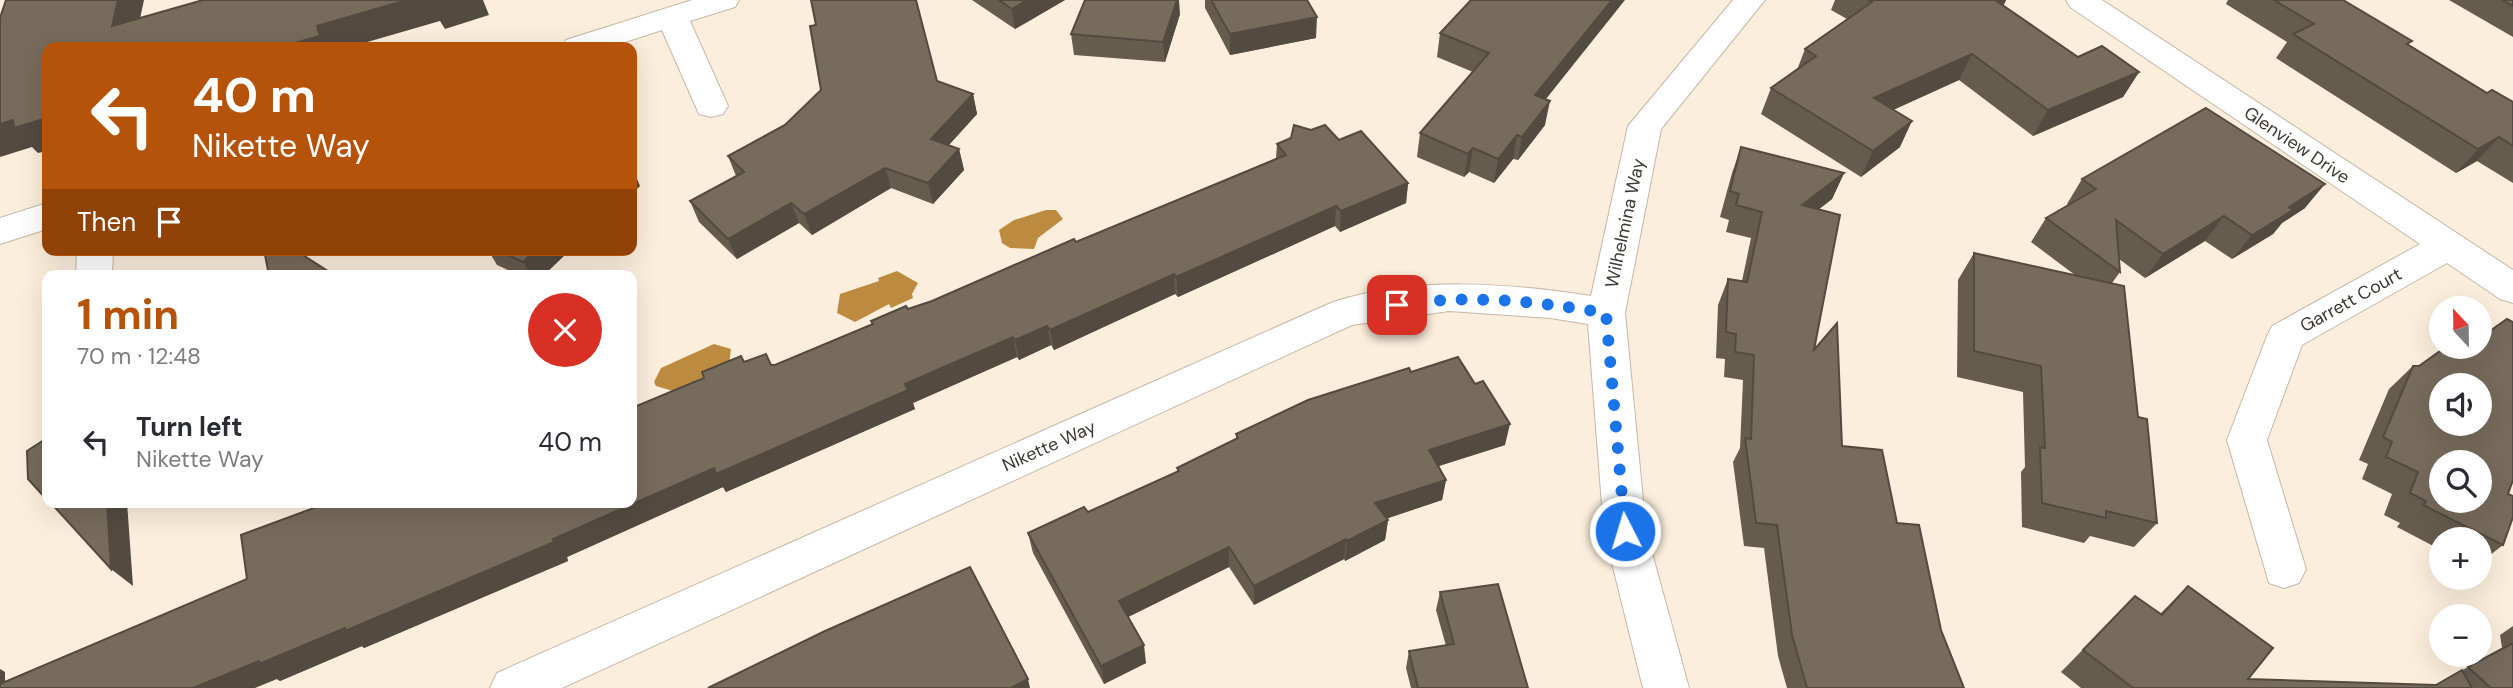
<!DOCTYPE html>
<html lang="en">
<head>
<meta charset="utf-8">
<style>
  :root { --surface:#fff; --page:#f2f2f3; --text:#2b2b33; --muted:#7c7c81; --accent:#b45309 }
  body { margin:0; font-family:"DM Sans",sans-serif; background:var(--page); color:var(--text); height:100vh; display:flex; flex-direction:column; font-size:26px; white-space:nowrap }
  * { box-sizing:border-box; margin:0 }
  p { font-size:23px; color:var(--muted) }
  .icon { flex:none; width:38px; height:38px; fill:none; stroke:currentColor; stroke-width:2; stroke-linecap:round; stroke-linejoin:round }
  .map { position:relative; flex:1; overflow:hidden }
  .panel { position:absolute; left:42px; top:270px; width:595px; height:238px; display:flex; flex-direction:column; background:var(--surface); border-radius:14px; box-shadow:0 7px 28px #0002 }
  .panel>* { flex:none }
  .top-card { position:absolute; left:42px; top:42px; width:595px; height:214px; border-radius:14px; box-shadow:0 7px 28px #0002; background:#b45309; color:#fff; overflow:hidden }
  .needle { width:46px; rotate:338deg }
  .controls { position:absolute; left:2429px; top:296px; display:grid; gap:14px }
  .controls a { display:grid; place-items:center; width:63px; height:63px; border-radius:50%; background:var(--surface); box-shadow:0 7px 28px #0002; font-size:35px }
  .pin { position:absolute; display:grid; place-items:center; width:60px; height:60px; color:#fff; margin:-30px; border-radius:14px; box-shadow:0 4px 10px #0006 }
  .me { position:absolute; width:77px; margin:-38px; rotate:355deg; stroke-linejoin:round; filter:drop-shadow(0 0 5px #0008) }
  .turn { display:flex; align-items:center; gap:24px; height:147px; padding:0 35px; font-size:32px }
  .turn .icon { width:91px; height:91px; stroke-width:2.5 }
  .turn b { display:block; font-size:49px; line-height:60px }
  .then { display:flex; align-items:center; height:66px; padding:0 35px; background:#0003; gap:14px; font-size:26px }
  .round { display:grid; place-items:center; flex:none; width:74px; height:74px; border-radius:37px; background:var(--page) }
  .summary { display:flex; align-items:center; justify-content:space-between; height:119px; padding:0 35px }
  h1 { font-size:42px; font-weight:700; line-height:52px; color:var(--accent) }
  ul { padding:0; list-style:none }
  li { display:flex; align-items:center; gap:21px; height:105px; padding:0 35px }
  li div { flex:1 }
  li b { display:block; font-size:26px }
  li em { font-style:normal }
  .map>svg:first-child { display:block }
</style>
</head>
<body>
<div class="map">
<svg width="2513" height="688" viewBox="0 0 2513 688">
  <rect width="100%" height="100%" fill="#fceedc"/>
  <g fill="#bd8b40">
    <polygon points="1046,210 1056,210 1063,219 1038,238 1034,249 1010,248 1002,243 999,230 1014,220"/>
    <polygon points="897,271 918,283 912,294 913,298 891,308 889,304 855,322 837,313 840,294 879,281 878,278"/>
    <polygon points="714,344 731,349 729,365 673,391 656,386 654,382 661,368"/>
  </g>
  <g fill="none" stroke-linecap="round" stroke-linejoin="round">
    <defs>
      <g id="minor">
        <polygon points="692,0 739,0 735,7 690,21 728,106 723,114 711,117 699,114 662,30 610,47 561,47 566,40"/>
        <path d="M1733 0H1765L1661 129 1625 313 1646 531 1689 688H1643L1604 531 1588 324 1550 318 1449 311 1352 325 562 688H490L497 673 1333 302C1415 276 1507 283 1591 296L1628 126Z"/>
        <polygon points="2066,0 2102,0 2513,270 2513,303 2500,299 2447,263 2302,345 2267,440 2306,569 2299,583 2284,588 2269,583 2227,440 2267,336 2272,326 2420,244 2070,7"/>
        <polygon points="47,203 47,229 0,244 0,218"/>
        <polygon points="77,250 113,250 112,275 76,275"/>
      </g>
    </defs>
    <use href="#minor" stroke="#c5b8a6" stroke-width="2"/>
    <use href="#minor" fill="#fff" fill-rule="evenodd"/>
  </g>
  <g fill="#665c4e">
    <polygon points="972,0 1065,0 1015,29"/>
    <polygon points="1205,0 1307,0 1316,38 1230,55 1205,8"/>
    <polygon points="1471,0 1546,99 1545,125 1518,160 1513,159 1494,183 1469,172 1464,177 1417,157 1420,133 1473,72 1437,57 1440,33"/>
    <polygon points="1835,0 2006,0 2003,6 2078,57 2139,72 2123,97 2033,136 1959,80 1893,110 1900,147 1861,177 1761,114 1771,88 1797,70 1805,49 1847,19 1831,10"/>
    <polygon points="2228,0 2343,0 2409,45 2487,93 2513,102 2513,183 2477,161 2456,173 2276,58 2287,42 2226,4"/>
    <polygon points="2449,0 2513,0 2513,37"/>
    <polygon points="1180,14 1165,62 1074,55 1071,34"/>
    <polygon points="816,25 937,81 973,94 977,114 949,145 959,149 964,170 933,204 891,188 812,235 799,223 737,259 699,222 690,201 736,176 728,156 785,125 821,90"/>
    <polygon points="1339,140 1408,183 1406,203 1340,232 1335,226 1178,297 1175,294 1054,350 1051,345 1019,360 1017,357 913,403 915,409 726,492 723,487 567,557 568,561 364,648 362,646 280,681 277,679 0,688 5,672 5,681 247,579 632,502 744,362 775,365 908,309 932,301 1076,242 1276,158 1277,144"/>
    <polygon points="1741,147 1844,173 1832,199 1819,209 1814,350 1842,446 1897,523 1941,630 1964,688 1787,688 1778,656 1764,548 1744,546 1733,462 1740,448 1743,380 1724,377 1725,359 1716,358 1718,305 1728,279 1742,281 1751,238 1726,232 1729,220 1720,217 1732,173"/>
    <polygon points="2082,179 2305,208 2282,223 2273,234 2232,259 2205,241 2145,278 2119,259 2120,272 2112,283 2157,523 2134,547 2090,536 2084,543 2022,527 2021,472 2025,467 2023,392 1957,377 1958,280 1974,253 2075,275 2031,242 2046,218 2068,205 2067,204"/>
    <polygon points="488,250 570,250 544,275 519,275 497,265"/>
    <polygon points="2413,366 2419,366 2508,494 2503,545 2480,563 2480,539 2441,539 2441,550 2397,527 2400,523 2384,515 2392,494 2362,479 2368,464 2359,460 2389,389"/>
    <polygon points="1411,372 1505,445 1439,466 1446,480 1442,500 1386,519 1388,520 1385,540 1345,561 1344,559 1254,605 1229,567 1128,617 1146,663 1104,684 1033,553 1028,533 1088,512 1177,472 1177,468 1236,439 1236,434"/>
    <polygon points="2188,586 2248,679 2436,685 2502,648 2500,635 2513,626 2513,688 2081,688 2061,672 2135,596 2160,614"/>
    <polygon points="1440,592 1528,688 1411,688 1406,668 1409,651 1446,646 1436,610"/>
  </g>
  <g fill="#534b40">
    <polygon points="118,0 144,0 134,47 112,26"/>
    <polygon points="407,0 483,0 489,15 445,29 440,21 350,47 280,47 317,26"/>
    <polygon points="1027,0 1065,0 1015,29 1012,9"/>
    <polygon points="1177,0 1179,0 1180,14 1165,62 1163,42"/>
    <polygon points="1612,0 1625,0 1530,119 1535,95"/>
    <polygon points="1994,0 2006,0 2000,13"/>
    <polygon points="1317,17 1316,38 1230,55 1230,34"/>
    <polygon points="1972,54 1959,80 1862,124 1874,98"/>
    <polygon points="2139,72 2123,97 2033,136 2048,110"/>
    <polygon points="973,94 977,114 936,159 931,139"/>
    <polygon points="1550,101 1545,125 1518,160 1522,137"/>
    <polygon points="47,118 47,151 38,153 32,147 0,157 0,124 13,120"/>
    <polygon points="1912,121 1900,147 1861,177 1873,151"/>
    <polygon points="1517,135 1513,159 1494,183 1498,159"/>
    <polygon points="2499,137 2477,161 2456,173 2478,149"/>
    <polygon points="1473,148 1469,172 1464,177 1468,154"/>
    <polygon points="959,149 964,170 933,204 928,183"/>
    <polygon points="632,167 640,186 632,194"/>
    <polygon points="885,168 891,188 812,235 804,214"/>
    <polygon points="1844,173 1832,199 1791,231 1802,205"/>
    <polygon points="1408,183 1406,203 1340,232 1341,211"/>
    <polygon points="2325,184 2305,208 2282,223 2273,234 2232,259 2252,235 2289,207"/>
    <polygon points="791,203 799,223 737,259 728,239"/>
    <polygon points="1336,206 1335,226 1178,297 1176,277"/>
    <polygon points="2224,216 2205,241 2145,278 2163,254"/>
    <polygon points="287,250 318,250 293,259"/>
    <polygon points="536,250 570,250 544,275 531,275 523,262"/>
    <polygon points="1174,274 1175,294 1054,350 1050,330"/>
    <polygon points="1047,326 1051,345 1019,360 1015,340"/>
    <polygon points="1013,337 1017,357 913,403 915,409 726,492 723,487 567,557 568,561 364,648 362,646 280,681 277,679 255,688 193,688 553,539"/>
    <polygon points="1510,424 1505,445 1426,470 1429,450"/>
    <polygon points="1446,480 1442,500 1372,523 1375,503"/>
    <polygon points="107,502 127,502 133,586 111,569"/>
    <polygon points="1388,520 1385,540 1345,561 1347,541"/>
    <polygon points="1346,539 1344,559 1254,605 1254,586"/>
    <polygon points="1229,547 1229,567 1122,620 1119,601"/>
    <polygon points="1144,645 1146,663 1104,684 1101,666"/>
    <polygon points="0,669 5,672 5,688 0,688"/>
    <polygon points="1028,679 1030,688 1011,688"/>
  </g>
  <g fill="#776b5b" stroke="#534b40" stroke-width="2" fill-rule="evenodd">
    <polygon points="6,0 118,0 112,26 203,0 407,0 317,26 320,36 280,47 47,47 47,118 14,128 13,120 0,124 0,18"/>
    <polygon points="429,0 441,0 431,3"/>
    <polygon points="811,0 916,0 937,81 973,94 931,139 959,149 928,183 885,168 804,214 791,203 728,239 690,201 744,172 728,156 785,125 821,90 810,26 816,25"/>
    <polygon points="999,0 1027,0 1012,9"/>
    <polygon points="1085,0 1177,0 1163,42 1071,34"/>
    <polygon points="1211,0 1307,0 1317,17 1230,34"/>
    <polygon points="1471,0 1612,0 1535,95 1550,101 1522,137 1517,135 1498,159 1473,148 1468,154 1420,133 1489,53 1440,33"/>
    <polygon points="1868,0 1995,0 2078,57 2102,46 2139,72 2048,110 1972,54 1874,98 1912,121 1873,151 1771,88 1816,56 1805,49 1872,2"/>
    <polygon points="2274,0 2343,0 2412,41 2407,44 2487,93 2492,90 2513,102 2513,146 2499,137 2478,149 2293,34 2314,24"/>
    <polygon points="2502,0 2513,0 2513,6"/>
    <polygon points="2206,108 2325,184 2289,207 2293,210 2252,235 2224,216 2163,254 2116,220 2120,272 2046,218 2096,189 2082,179"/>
    <polygon points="1294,125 1311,130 1325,125 1339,140 1361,131 1408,183 1341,211 1336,206 1176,277 1174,274 1050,330 1047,326 1015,340 1013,337 905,384 908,390 716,474 714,468 553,539 554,542 345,631 345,628 259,664 259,661 193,688 0,688 0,684 247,579 241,535 330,502 632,502 632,408 704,378 702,372 741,356 744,362 766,354 771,365 775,365 873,324 871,321 906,306 908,309 932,301 1074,239 1076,242 1286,155 1277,144 1291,138"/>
    <polygon points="1741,147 1844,173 1802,205 1840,215 1814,350 1837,323 1842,446 1882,450 1897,523 1919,525 1941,630 1964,688 1807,688 1792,635 1777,525 1756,523 1745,438 1751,439 1754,355 1735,352 1736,334 1726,332 1728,279 1747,282 1762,212 1736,205 1739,194 1730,191"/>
    <polygon points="264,250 295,250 334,275 269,275"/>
    <polygon points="497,250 536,250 523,262"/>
    <polygon points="1974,253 2124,286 2138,417 2147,419 2157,523 2106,511 2106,518 2042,503 2040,447 2045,448 2041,366 1974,351"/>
    <path d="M2507 319 2513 322V480L2508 494 2513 496V517L2503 545 2423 505 2426 501 2410 493 2418 472 2386 457 2392 442 2383 437 2413 366H2419L2447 346H2480V338ZM2441 385H2480V424H2441ZM2441 462H2480V500H2441Z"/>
    <polygon points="1458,357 1475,384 1483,381 1510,424 1429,450 1446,480 1375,503 1388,520 1347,541 1346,539 1254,586 1229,547 1119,601 1144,645 1101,666 1028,533 1084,507 1088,512 1179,471 1177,468 1238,438 1236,434 1308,400 1409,368 1411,372"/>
    <polygon points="47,438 47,500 28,479 27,451"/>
    <polygon points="50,502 107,502 111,569"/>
    <polygon points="970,567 1028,679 1011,688 708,688 825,631"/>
    <polygon points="1498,584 1528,688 1418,688 1409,651 1454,644 1440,592"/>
    <polygon points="2188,586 2273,648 2248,679 2436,685 2462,670 2472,688 2133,688 2083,650 2135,596 2162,615"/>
    <polygon points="2513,643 2513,688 2491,688 2468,667"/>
  </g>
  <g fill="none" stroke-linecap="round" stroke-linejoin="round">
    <path stroke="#1a73e8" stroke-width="12" stroke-dasharray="0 21.6" d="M1397 305C1471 294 1534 301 1606 313L1625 531"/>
  </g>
  <g text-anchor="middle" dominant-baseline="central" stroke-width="7" stroke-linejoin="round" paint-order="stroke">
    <g font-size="18" fill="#3d3730" stroke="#fefefe">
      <text transform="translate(2297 145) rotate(34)">Glenview Drive</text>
      <text transform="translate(1625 223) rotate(-78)">Wilhelmina Way</text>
      <text transform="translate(2351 300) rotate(-29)">Garrett Court</text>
      <text transform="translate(1049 446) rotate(-24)">Nikette Way</text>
    </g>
  </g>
</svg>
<div class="controls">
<a><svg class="needle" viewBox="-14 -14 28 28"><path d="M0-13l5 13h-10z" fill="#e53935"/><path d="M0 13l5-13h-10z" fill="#7c7c81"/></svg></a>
<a><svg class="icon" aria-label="sound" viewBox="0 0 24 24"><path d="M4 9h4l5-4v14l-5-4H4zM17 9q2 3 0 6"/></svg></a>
<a><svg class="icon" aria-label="search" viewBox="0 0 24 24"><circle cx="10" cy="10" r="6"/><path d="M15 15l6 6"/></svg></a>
<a>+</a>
<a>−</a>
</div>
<div class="pin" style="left:1397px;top:305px;background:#d93025"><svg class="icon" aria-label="arrive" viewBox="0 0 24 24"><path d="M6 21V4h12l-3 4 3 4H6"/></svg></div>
<svg class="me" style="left:1625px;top:531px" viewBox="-20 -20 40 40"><circle r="17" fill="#1a73e8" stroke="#fff" stroke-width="3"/><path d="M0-11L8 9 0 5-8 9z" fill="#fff"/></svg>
<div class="top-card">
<div class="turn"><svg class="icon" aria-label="left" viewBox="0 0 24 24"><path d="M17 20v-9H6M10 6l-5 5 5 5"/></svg><div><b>40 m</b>Nikette Way</div></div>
<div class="then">Then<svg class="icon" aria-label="arrive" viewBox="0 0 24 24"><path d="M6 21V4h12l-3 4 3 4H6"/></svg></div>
</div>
<section class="panel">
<div class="summary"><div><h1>1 min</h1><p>70 m · 12:48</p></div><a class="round" style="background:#d93025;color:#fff"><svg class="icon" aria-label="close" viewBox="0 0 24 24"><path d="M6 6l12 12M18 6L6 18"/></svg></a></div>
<ul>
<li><svg class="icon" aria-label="left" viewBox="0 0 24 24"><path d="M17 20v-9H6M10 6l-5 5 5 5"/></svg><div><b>Turn left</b><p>Nikette Way</p></div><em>40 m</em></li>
</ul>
</section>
</div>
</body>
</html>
